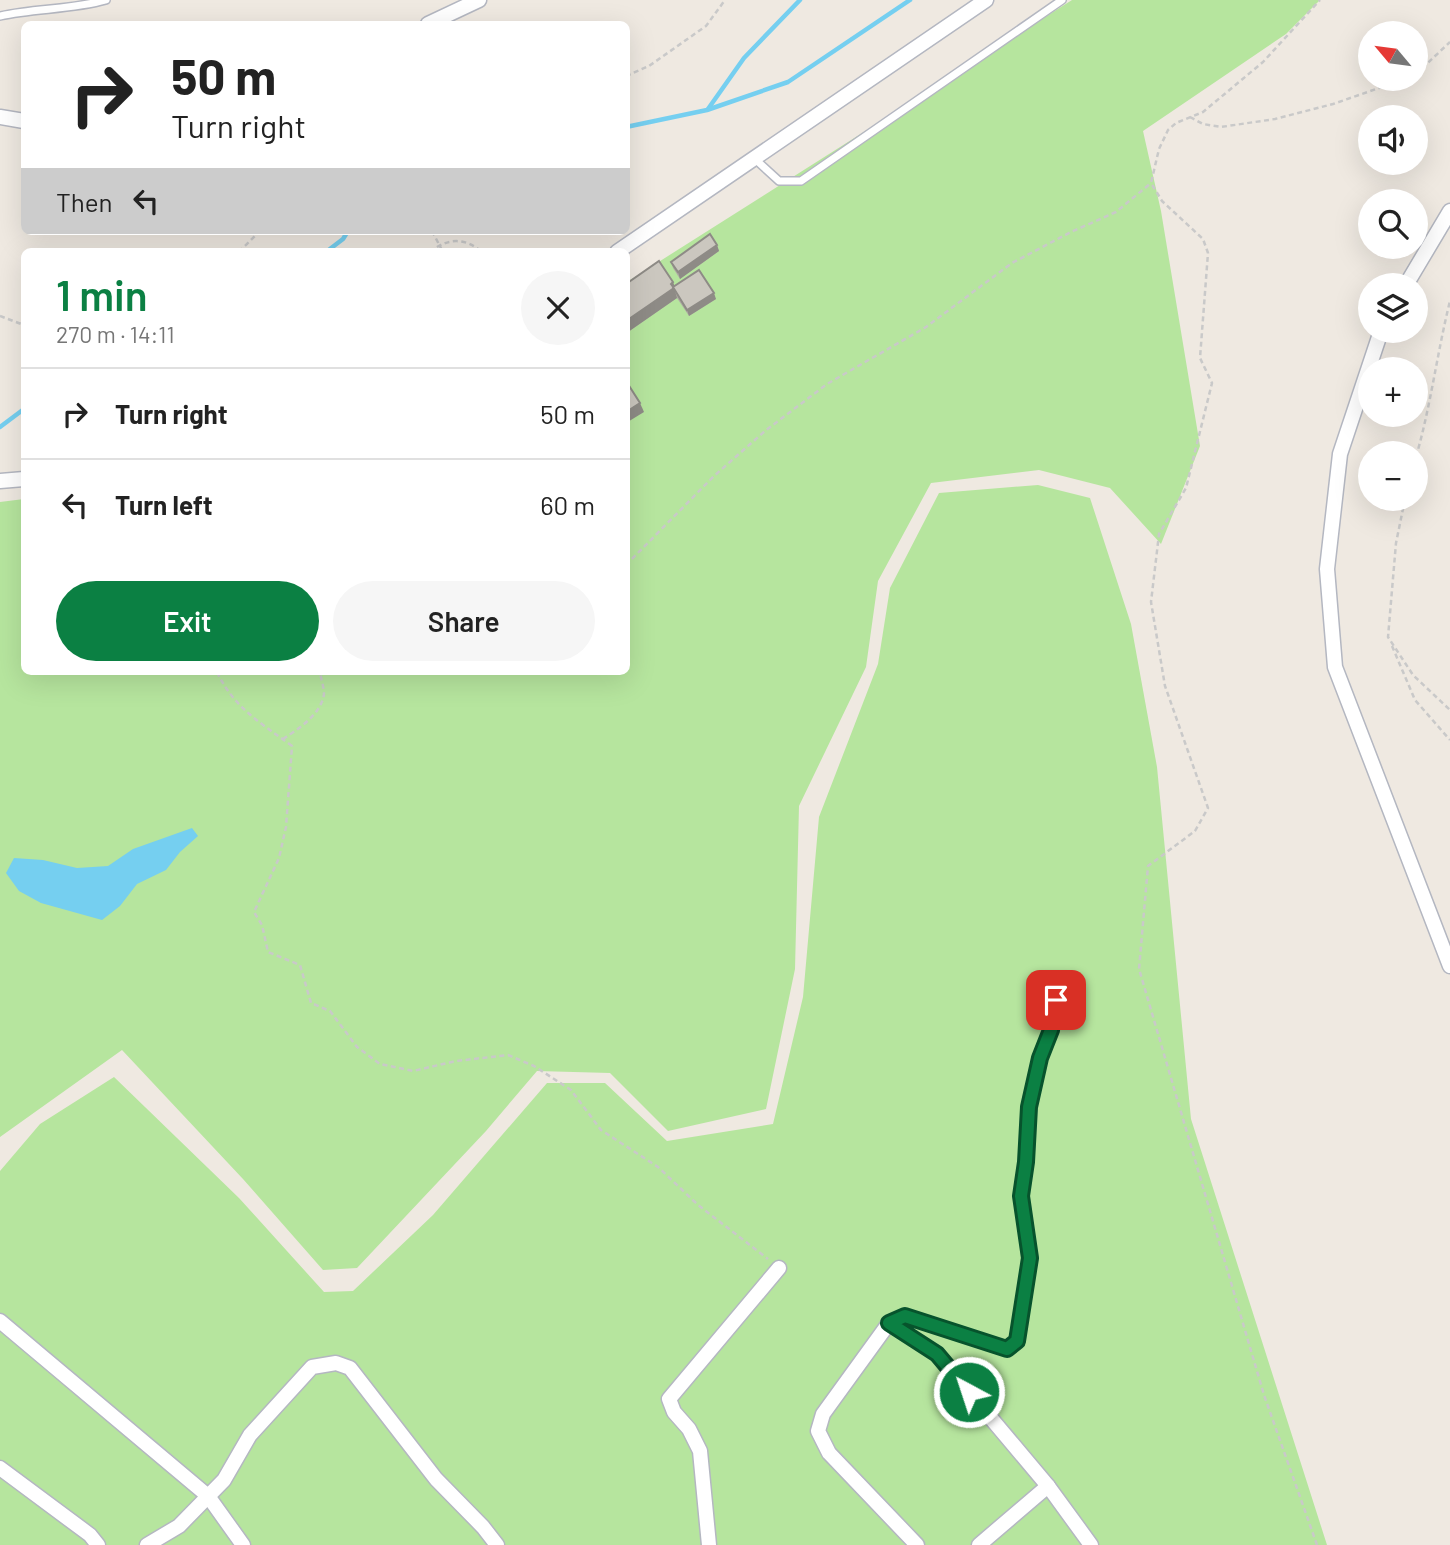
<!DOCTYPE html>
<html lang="en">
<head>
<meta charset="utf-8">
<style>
  :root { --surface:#fff; --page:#f6f6f6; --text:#222; --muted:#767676; --line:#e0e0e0; --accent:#0b8043 }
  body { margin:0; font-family:Barlow,sans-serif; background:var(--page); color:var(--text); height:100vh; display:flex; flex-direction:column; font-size:26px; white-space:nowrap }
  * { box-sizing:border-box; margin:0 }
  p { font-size:23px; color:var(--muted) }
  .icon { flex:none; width:38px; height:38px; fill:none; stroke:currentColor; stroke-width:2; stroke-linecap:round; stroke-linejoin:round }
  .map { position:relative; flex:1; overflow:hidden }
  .details { position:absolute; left:21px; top:248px; width:609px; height:427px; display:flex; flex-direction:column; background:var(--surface); border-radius:10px; box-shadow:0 7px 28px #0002 }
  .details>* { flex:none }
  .banner { position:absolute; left:21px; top:21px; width:609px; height:214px; border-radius:10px; box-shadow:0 7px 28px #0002; background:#fff; color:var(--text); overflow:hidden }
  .needle { width:46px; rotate:299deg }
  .controls { position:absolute; left:1358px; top:21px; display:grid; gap:14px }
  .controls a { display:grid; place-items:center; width:70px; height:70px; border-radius:50%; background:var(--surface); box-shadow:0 7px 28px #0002; font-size:35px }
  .pin { position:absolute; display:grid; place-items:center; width:60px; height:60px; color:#fff; margin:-30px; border-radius:14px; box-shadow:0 4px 10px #0006 }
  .me { position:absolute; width:77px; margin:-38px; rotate:320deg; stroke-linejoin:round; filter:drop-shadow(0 0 5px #0008) }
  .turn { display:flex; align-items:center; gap:24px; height:147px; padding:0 35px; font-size:32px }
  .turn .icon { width:91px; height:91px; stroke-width:2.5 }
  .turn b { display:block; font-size:49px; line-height:60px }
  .then { display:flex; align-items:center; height:66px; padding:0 35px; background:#0003; gap:14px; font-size:26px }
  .round { display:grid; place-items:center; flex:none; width:74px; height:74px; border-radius:37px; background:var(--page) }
  .head { display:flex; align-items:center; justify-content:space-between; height:119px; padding:0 35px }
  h1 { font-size:42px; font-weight:600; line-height:52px; color:var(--accent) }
  .cta { display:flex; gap:14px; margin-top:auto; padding:14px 35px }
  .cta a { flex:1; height:80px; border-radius:42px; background:var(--accent); color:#fff; font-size:28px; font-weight:600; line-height:80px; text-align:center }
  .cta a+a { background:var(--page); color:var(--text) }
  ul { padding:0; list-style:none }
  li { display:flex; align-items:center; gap:21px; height:91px; padding:0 35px; border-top:2px solid var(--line) }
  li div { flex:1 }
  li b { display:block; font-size:26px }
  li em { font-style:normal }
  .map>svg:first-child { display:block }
</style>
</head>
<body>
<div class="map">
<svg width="1450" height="1545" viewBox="0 0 1450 1545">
  <rect width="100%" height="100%" fill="#efe9e1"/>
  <g fill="#b6e59e">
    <polygon points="1072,0 1320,0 1286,34 1143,131 1161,211 1200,446 1161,544 1110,488 1039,470 931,483 878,581 866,667 799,806 795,969 766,1109 668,1131 610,1073 537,1071 486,1131 357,1268 323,1270 243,1179 122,1050 0,1137 0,502 24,499 24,672 626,672 627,282"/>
    <polygon points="1038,485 1090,498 1131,624 1157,767 1191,1119 1327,1545 0,1545 0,1171 40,1124 114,1077 239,1198 324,1292 353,1291 433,1215 547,1083 605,1083 667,1141 773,1124 803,997 819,817 878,664 890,588 939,493"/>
  </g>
  <polygon fill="#75cff0" points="192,828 198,836 180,852 166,870 137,884 120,906 102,920 41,903 19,891 6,873 14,858 43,860 77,868 108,866 133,849"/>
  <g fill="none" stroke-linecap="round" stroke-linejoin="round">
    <g stroke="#75cff0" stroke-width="4.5">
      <polyline points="708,109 744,58 800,0"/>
      <polyline points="626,127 707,110 788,82 910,0"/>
      <polyline points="326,252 343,239 348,231"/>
      <polyline points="0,427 24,409"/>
    </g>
    <defs>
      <g id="lane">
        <path d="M0 16C35 8 71 10 106 0"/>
        <polyline points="755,159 779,181 801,181 1062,0"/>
      </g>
      <g id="street">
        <polyline points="428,24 479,0"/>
        <polyline points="0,117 24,121"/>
        <polyline points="617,252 986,0"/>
        <polyline points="1406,285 1450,211"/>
        <polyline points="1381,331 1340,454 1327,569 1335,667 1450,966"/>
        <polyline points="0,481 24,479"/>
        <polyline points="0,1321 208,1496 243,1545"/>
        <polyline points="889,1323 937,1354 1048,1486"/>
        <polyline points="0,1468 90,1535 98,1545"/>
        <polyline points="147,1545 179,1526 224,1480 250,1435 312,1367 336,1363 350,1368 436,1479 483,1527 497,1545"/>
        <polyline points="709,1545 700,1451 689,1429 674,1412 669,1399 779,1268"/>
        <polyline points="917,1545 829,1453 818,1431 823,1414 889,1323 905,1316 1007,1349 1017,1341 1030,1258 1021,1196 1026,1162 1029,1107 1040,1058 1051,1030 1056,1000"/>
        <polyline points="979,1545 1048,1486 1091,1545"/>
      </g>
    </defs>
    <use href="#lane" stroke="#b4b7c1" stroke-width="10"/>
    <use href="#street" stroke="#b4b7c1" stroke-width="17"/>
    <g stroke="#c9c9c9" stroke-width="2.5" stroke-dasharray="5 3.5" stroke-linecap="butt">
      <polyline points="1416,74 1450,42"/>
      <polyline points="626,76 649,66 706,26 725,0"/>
      <polyline points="1190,117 1203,124 1221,127 1275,119 1333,104 1405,79"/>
      <polyline points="432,231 443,252"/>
      <polyline points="239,252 260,231"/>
      <path d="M430 252C447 238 465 237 482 252"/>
      <polyline points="0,316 24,325"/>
      <path d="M1416 457C1431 405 1437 353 1450 301"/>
      <polyline points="1405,499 1396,543 1388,637 1413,675 1450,710"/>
      <polyline points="626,565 714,476 765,431 827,384 926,327 1012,263 1071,232 1116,212 1151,183"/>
      <polyline points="1392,646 1415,700 1450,740"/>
      <path d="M217 672C234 708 261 723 292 746L286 827 279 858 254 912 262 925 268 952 300 965 311 1003 330 1011 357 1047 380 1064 413 1071 456 1061 508 1055 534 1066 571 1090 601 1130 658 1167 698 1205 768 1259"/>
      <path d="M283 739C298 729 321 715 324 694 324 687 321 679 320 672"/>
      <polyline points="1317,1545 1264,1395 1139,969 1148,866 1195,831 1208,808 1165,686 1151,602 1159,534 1186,488 1212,383 1200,358 1208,253 1203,239 1162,201 1151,183 1159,149 1168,130 1176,123 1203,112 1263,62 1320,0"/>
    </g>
    <use href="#lane" stroke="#fff" stroke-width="7"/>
    <use href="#street" stroke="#fff" stroke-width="14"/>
  </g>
  <g fill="#afaba4">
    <polygon points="717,245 719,251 680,279 673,268 671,262"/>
    <polygon points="626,284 675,286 716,299 689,316 677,298 628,332 626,330"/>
  </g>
  <g fill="#8e8b86">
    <polygon points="717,245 719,251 680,279 678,272"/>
    <polygon points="673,282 677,292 675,291 677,298 628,332 626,328 626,321"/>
    <polygon points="714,293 716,299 689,316 687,310"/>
    <polygon points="640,403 644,412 626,423 626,412"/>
  </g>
  <g fill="#cbc7bf" stroke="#8e8b86" stroke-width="2">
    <polygon points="710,234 717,245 678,272 671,262"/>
    <polygon points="659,261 673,282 671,284 674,288 626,321 626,284"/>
    <polygon points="699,270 714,293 687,310 673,287"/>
    <polygon points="626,381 640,403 626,412"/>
  </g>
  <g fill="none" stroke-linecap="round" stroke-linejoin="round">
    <defs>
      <polyline id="route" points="969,1392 937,1354 889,1323 905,1316 1007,1349 1017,1341 1030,1258 1021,1196 1026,1162 1029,1107 1040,1058 1051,1030 1056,1000"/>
    </defs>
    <use href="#route" stroke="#07532c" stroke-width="18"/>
    <use href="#route" stroke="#0b8043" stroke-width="12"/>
  </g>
</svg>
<div class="controls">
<a><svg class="needle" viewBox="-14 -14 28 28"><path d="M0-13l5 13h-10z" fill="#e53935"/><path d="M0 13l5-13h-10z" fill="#767676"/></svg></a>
<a><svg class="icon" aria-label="sound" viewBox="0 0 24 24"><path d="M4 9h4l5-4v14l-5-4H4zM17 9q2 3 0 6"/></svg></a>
<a><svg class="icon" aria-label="search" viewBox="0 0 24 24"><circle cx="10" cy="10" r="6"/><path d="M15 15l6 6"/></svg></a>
<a><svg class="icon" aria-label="layers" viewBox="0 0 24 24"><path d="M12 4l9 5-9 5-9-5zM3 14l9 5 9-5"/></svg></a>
<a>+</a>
<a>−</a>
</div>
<div class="pin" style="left:1056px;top:1000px;background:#d93025"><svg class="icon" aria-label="arrive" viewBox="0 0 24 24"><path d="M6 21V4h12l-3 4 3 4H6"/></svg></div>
<svg class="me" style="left:969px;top:1392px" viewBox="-20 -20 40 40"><circle r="17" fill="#0b8043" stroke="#fff" stroke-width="3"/><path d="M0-11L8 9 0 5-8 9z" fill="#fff"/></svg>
<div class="banner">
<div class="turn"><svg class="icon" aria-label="right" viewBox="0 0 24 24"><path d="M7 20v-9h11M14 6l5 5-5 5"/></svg><div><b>50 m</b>Turn right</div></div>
<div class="then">Then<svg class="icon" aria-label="left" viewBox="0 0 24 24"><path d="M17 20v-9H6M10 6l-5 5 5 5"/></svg></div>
</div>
<section class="details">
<div class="head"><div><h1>1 min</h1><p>270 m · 14:11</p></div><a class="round"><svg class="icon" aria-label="close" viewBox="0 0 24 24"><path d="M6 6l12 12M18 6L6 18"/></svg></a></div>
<ul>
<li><svg class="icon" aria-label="right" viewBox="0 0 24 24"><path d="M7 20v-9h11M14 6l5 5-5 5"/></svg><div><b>Turn right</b></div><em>50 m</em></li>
<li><svg class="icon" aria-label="left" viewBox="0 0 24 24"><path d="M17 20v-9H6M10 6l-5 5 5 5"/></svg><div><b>Turn left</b></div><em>60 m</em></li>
</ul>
<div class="cta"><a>Exit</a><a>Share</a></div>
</section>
</div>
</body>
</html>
